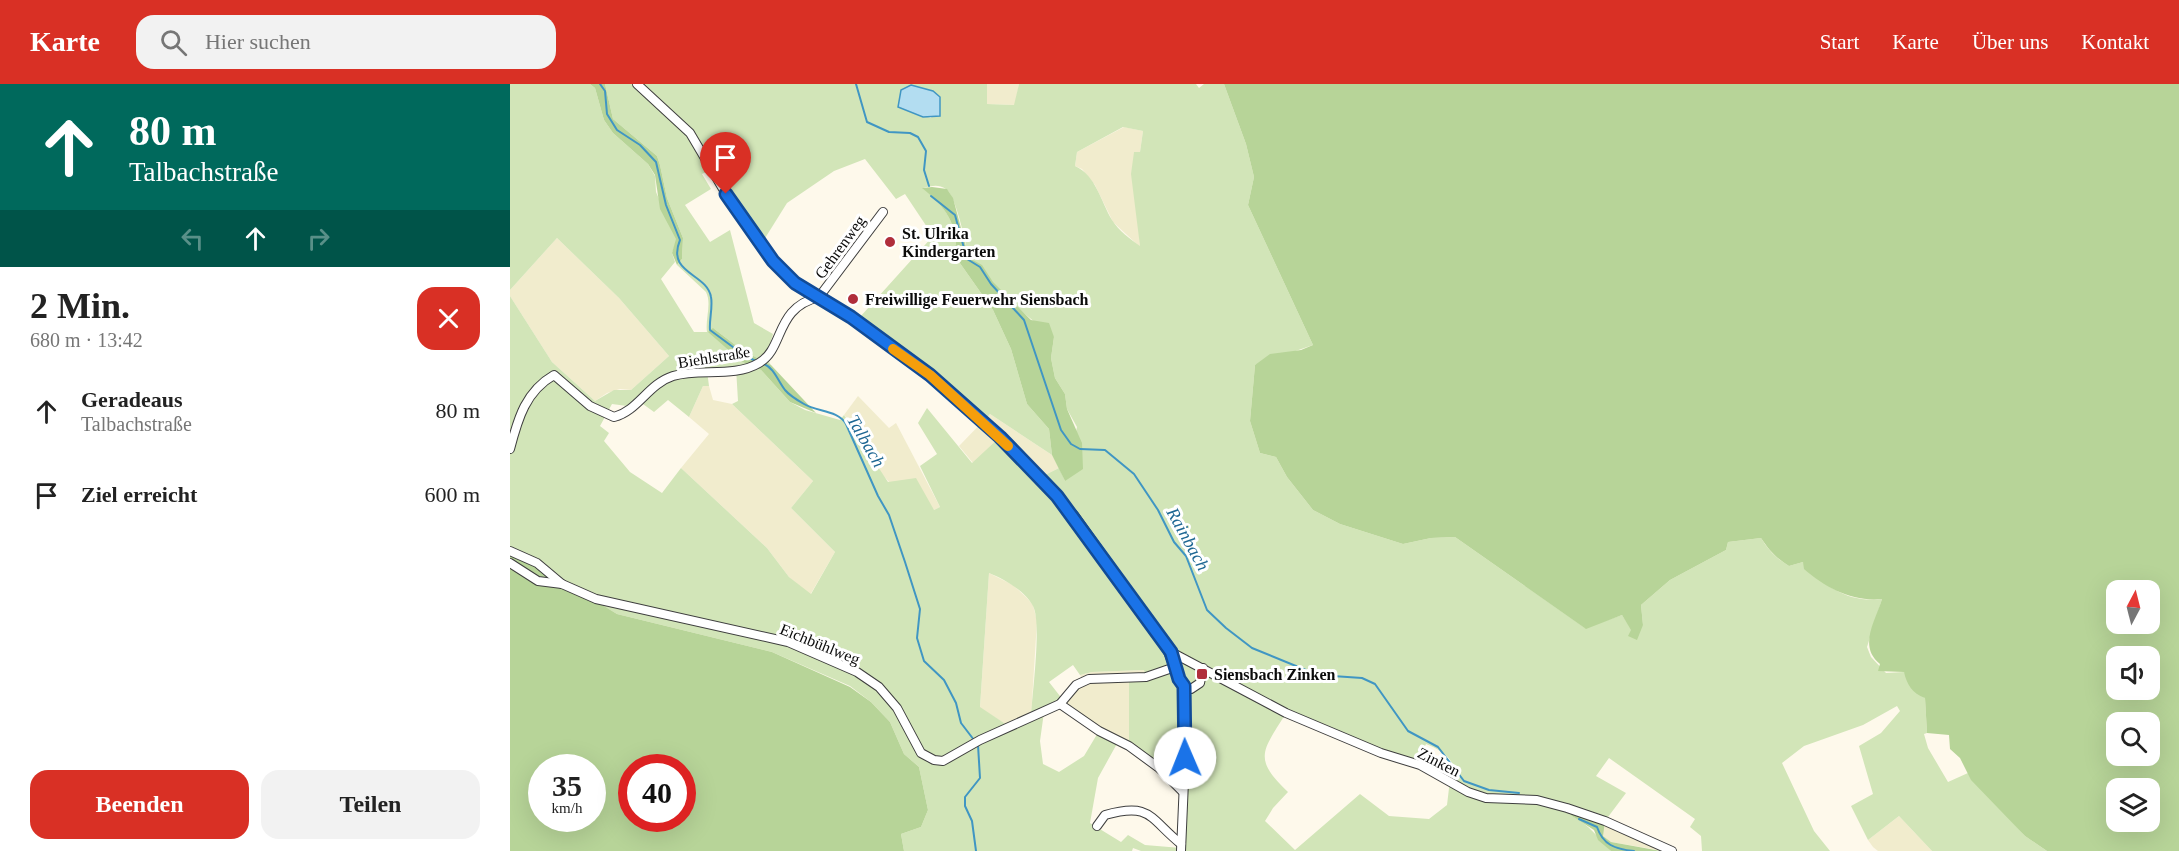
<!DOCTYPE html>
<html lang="de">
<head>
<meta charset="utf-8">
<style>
  :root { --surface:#fff; --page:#f2f2f2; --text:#222; --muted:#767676; --accent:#d93025 }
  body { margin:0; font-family:Georgia,serif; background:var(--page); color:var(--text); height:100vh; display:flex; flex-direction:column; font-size:22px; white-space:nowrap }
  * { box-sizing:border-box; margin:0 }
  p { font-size:20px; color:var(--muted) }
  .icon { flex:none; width:33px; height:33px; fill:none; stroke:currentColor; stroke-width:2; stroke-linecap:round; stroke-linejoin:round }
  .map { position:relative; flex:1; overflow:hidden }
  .drawer { display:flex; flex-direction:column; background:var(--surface); width:510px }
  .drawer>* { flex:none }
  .guide { background:#00695c; color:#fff; overflow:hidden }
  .needle { width:39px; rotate:7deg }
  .fabs { position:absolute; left:1596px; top:496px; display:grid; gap:12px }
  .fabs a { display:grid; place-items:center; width:54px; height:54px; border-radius:12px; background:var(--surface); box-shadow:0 6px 24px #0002; font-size:30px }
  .speed { position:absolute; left:18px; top:670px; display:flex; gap:12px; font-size:30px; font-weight:700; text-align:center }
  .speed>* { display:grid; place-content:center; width:78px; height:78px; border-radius:50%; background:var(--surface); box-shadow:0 6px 24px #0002; line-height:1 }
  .speed small { font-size:15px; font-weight:400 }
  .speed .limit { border:9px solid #d22; background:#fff; color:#111 }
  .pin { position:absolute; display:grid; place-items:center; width:51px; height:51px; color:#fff; margin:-62px -26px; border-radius:50% 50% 50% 0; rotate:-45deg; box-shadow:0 0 6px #0007 }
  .pin .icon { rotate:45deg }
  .me { position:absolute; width:66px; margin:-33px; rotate:359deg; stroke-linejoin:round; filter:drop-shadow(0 0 4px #0008) }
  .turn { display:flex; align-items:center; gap:21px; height:126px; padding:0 30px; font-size:27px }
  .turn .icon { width:78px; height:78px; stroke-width:2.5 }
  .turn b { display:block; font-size:42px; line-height:51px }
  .lanes { display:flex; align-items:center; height:57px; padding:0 30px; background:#0003; justify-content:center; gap:30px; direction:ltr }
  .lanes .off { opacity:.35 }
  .round { display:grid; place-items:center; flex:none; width:63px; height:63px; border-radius:18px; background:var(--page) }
  .overview { display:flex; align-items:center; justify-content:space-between; height:102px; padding:0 30px }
  h1 { font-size:36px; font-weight:700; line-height:45px }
  .action { display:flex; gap:12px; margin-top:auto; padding:12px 30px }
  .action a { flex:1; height:69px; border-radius:18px; background:var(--accent); color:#fff; font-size:24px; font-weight:700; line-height:69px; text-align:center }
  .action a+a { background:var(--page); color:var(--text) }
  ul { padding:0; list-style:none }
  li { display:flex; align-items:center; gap:18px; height:84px; padding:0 30px }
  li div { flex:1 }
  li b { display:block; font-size:22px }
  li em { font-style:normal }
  header { display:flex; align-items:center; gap:36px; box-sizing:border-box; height:84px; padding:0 30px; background:var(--accent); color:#fff }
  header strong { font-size:28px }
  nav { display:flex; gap:33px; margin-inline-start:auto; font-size:21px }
  .search { width:420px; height:54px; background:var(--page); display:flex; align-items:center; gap:15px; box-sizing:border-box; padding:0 21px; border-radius:18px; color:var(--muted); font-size:22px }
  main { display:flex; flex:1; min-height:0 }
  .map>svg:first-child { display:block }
</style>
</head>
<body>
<header>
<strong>Karte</strong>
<div class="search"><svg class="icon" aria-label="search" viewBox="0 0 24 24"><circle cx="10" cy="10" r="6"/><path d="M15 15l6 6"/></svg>Hier suchen</div>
<nav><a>Start</a><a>Karte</a><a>Über uns</a><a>Kontakt</a></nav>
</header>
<main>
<section class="drawer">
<div class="guide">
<div class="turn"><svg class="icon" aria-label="ahead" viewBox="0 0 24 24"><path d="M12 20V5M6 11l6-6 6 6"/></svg><div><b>80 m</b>Talbachstraße</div></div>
<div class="lanes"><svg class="icon off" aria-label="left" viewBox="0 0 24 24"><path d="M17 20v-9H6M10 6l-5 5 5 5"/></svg><svg class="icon" aria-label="ahead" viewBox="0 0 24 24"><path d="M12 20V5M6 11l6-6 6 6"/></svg><svg class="icon off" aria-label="right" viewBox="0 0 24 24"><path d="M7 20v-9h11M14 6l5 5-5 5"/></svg></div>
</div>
<div class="overview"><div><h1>2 Min.</h1><p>680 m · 13:42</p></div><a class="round" style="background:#d93025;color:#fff"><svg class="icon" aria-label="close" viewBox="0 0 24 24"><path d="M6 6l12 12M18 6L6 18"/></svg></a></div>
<ul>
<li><svg class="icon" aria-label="ahead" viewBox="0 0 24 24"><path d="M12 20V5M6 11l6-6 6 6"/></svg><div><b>Geradeaus</b><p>Talbachstraße</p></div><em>80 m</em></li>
<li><svg class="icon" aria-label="arrive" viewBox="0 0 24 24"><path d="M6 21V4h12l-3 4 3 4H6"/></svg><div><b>Ziel erreicht</b></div><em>600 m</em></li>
</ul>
<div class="action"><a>Beenden</a><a>Teilen</a></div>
</section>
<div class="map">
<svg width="1669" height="767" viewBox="0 0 1669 767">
  <rect width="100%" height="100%" fill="#fef9eb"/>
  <g fill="#f1eccd">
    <polygon points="477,0 509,0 505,21 477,20"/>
    <polygon points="614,43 633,47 630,68 625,68 630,163 603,138 585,101 572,85 565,82 567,68"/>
    <polygon points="47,154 109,214 159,272 121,306 110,305 97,309 85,317 42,278 0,212 0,206"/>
    <polygon points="193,302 199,302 203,316 222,320 303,397 281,424 325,468 300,511 279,493 257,464 171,384 199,350 179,333"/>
    <polygon points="348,312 379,344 386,339 430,423 424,426 379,398 372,390 343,340 334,331"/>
    <polygon points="480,330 542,371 549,384 529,394 463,379 449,362"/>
    <polygon points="479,489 503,501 517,514 523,521 527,537 521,633 500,643 470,624"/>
    <polygon points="634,586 636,593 619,662 550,620 574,597 570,591 582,588"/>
    <polygon points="1389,732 1422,767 1368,767 1363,763 1358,756"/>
    <polygon points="1095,737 1153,767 1101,758 1093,752 1092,745"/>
  </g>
  <path fill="#d2e5b8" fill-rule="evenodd" d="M0 0H80L85 4 94 36 103 49 138 80 145 92 146 108 167 156 162 169 165 178 151 195 184 248H197C195 235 202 220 196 208L167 181 172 175 173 154 157 114 150 81 147 72 103 35 95 0H477V20L504 21 509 0H686L689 4 694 0H714L736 60 744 93 738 121 803 261 745 281 740 337 750 369 766 373 777 393 803 426 830 440 893 460 921 454 945 453 1075 544 1112 531 1122 546 1133 541 1131 521 1160 496 1216 466 1218 458 1251 454C1259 467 1266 474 1279 482L1293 478C1314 503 1339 519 1372 515L1357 563 1361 573 1376 589 1394 588 1415 614 1417 649 1414 650 1418 664 1438 698 1458 689 1515 752 1537 767H1422L1389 732 1358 756 1341 722 1363 710 1349 662 1371 649 1390 627 1387 622 1353 641 1294 662 1272 679 1304 747 1320 767H1192L1191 752 1180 743 1185 735 1099 674 1086 692 1116 709 1095 737 1062 732C1079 741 1088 753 1101 767H631L623 764 622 767H394L391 750 411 743 418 726 409 683 394 670 380 638 361 618 340 602 262 568 107 530 0 466V357L3 347 0 345V212L42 278 85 317 104 306H121L159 272 109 214 47 154 0 206ZM406 2 422 7 429 13 421 34 392 25ZM613 43 633 47 630 68H624L621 90 630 162C620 155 609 147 602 136 591 118 586 91 565 82L567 68ZM355 75 386 115 395 110 423 152 350 233 445 307 475 336 480 330 542 371 539 345 517 320 501 265 483 226 440 165 446 161C445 135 432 120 413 104 422 102 428 100 436 105 446 111 456 161 459 174 471 181 474 188 482 198 500 218 522 237 544 253L541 274 545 294 555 310 557 325 567 343 555 397 549 384 529 394 490 353 462 379 417 324 408 339 427 370 410 382 430 423 424 426 406 394 378 398 334 331 330 336 295 326 280 318 251 286 231 276 203 244 232 266 261 281 256 274 263 250 244 239 220 146 200 158 175 121 201 105 192 90 206 83 252 159 277 119 324 87ZM226 284 228 317 222 320 303 397 281 424 325 468 301 510 279 493 257 464 171 384 152 409 120 388 94 357 99 349 90 342 102 320 117 322 126 315 144 328 158 316 179 333 193 302H199L197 287ZM479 489C494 495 515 507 523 522 532 539 522 611 521 633L500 643 470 623ZM563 581 570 591 582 588 634 586 635 593 619 595V662L672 707 671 764 635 761 618 751 611 758 580 739 588 694 609 656 589 647 574 672 549 688 533 680 530 657 534 628 553 616 539 598ZM776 629 906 680 916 660C926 664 937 669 942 679L937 721 919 735 879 732 850 710 785 766 755 737 763 724 778 708C742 674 753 667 776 629Z"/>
  <g fill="#b7d498" fill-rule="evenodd">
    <polygon points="80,0 95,0 103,35 147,72 150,81 157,114 173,154 172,175 167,181 162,169 166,155 150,125 145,91 138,80 103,49 94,36 85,4"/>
    <path d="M714 0H1669V767H1537L1515 752 1461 696 1450 674 1440 665 1439 651 1417 649 1415 614C1402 609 1397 601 1394 588L1368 587 1370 580C1348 562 1365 538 1372 515 1342 518 1316 504 1294 485L1293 478 1279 482C1266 474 1259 466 1251 454L1218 458 1216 466 1160 496 1131 521 1133 541 1127 556 1118 552 1121 546 1112 531 1076 545 945 453 921 454 893 460 830 440 803 426 777 393 766 373 750 369 740 337 745 281 760 270 791 266 803 261 738 121 744 93 736 60ZM1606 507H1640V540H1606ZM1606 573H1640V606H1606ZM1606 639H1640V672H1606ZM1606 705H1640V738H1606Z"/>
    <path d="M422 103 437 105 443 114 459 174 472 181 483 198 521 236 539 239 544 253 541 274 545 294 555 310 557 325 572 359 573 385 555 397 542 371 539 345 517 320 501 265 483 226 440 165 446 161C445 135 432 120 412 104Z"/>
    <polygon points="203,244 232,266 261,281 306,329 280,318 251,286 231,277 198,248"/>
    <path d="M0 468 7 469 107 530 262 568 340 603 361 618 380 638 394 670 409 683 418 726 411 743 391 750 394 767H0ZM32 684H82V735H32ZM122 684H172V735H122Z"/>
    <polygon points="1057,724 1095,737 1093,752 1101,758 1151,767 1101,767 1088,756 1084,746 1062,732"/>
  </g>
  <polygon fill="#b3ddf1" stroke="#4096c3" stroke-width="1.5" points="401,1 423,7 430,13 430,32 413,33 388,23 391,6"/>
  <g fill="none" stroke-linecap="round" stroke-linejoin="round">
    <g stroke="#4096c3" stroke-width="2">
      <path d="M90 0 95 7 97 30 107 46 130 61 146 78 156 121 170 156C156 190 197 189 201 213 203 223 199 236 200 246L235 272 248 278"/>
      <polyline points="346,0 357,38 379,48 400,49 408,53 416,67 414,86 419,102"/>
      <polyline points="421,112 445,131 457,175 470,183 481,200 514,236 551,346 561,360 570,365 595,366 624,390 648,426 664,458 676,472 697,526 716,544 742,564 808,591 852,594 865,600 898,647 928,663 954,697 979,706 1009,709"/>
      <path d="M254 280C264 284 268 297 275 306 280 312 287 316 294 320 307 328 328 326 336 340L368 412 379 431 395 478 410 525 407 554 414 577 434 596 446 619 451 639 464 656"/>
      <path d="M1069 735 1087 743C1093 761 1105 765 1124 767"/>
      <polyline points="466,767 462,737 455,722 455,713 470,694 468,661"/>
    </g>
    <defs>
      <g id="minor">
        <path d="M127 0 180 49 216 110 263 177 285 199 341 233 420 291 490 353 564 431 650 552C661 569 663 587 674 602L675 674 671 767"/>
        <polyline points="309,213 373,128"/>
        <path d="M0 365C8 334 16 307 44 291L80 322 104 333C128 327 138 300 163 292 190 284 224 294 249 279 275 264 264 224 309 213"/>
        <polyline points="0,467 27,479 52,500"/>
        <polyline points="0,479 28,497 52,500 86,515 278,558 347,588 369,603 387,624 411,669 424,676 433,677 470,656 550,620 566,601 579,595 636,593 665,583"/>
        <polyline points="661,568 776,629 871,669 910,681 958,708 976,714 1027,716 1057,724 1095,737 1162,767"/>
        <polyline points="674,602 681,605 690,599 693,584"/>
        <polyline points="550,620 589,647 619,662 649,684 672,707"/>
        <path d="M587 742 595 731C641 718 639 734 671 760"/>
      </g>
    </defs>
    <use href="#minor" stroke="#3e3e3e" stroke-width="10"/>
    <use href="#minor" stroke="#fff" stroke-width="8"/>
  </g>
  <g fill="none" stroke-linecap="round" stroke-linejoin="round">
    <defs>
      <polyline id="route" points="216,110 263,177 285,199 341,233 420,291 490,353 547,412 661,568 669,595 674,602 675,674"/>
    </defs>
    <use href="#route" stroke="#114b97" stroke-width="15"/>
    <use href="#route" stroke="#1a73e8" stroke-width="10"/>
    <polyline stroke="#f59e0b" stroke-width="10" points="383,265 420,291 498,362"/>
  </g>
  <g fill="#b02e3b" stroke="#fff" stroke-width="2">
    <circle cx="380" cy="158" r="6"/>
    <circle cx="343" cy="215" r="6"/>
    <rect x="686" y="584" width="12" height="12" rx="3"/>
  </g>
  <g text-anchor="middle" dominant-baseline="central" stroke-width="6" stroke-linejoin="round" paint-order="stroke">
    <g font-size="16" font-weight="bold" fill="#0b0b0b" stroke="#fff" text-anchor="start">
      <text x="392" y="149">St. Ulrika<tspan x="392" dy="18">Kindergarten</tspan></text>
      <text x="355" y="215">Freiwillige Feuerwehr Siensbach</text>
      <text x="704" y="590">Siensbach Zinken</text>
    </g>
    <g font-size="16" fill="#0b0b0b" stroke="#fff">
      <text transform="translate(330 163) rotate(-54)">Gehrenweg</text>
      <text transform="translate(204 273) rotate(-9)">Biehlstraße</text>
      <text transform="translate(310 560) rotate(22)">Eichbühlweg</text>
      <text transform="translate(929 678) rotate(27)">Zinken</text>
    </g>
    <g font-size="18" font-style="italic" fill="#1e6793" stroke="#fff">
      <text transform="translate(356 357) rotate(60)">Talbach</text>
      <text transform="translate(678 455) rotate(61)">Rainbach</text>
    </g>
  </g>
</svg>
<div class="fabs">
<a><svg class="needle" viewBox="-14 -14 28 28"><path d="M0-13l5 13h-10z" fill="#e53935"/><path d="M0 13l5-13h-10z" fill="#767676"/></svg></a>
<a><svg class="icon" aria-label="sound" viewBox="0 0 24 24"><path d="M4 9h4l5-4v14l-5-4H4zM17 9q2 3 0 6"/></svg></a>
<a><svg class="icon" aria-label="search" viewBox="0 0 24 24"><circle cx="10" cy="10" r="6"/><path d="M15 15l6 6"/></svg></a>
<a><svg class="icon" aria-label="layers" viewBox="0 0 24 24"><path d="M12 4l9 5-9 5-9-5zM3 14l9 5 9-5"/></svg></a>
</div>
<div class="speed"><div>35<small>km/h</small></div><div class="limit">40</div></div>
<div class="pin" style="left:216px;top:110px;background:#d93025"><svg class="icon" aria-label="arrive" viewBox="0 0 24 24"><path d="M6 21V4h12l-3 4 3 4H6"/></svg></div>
<svg class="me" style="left:675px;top:674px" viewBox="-20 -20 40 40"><circle r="19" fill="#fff"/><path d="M0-13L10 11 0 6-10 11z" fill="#1a73e8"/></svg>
</div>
</main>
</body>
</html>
